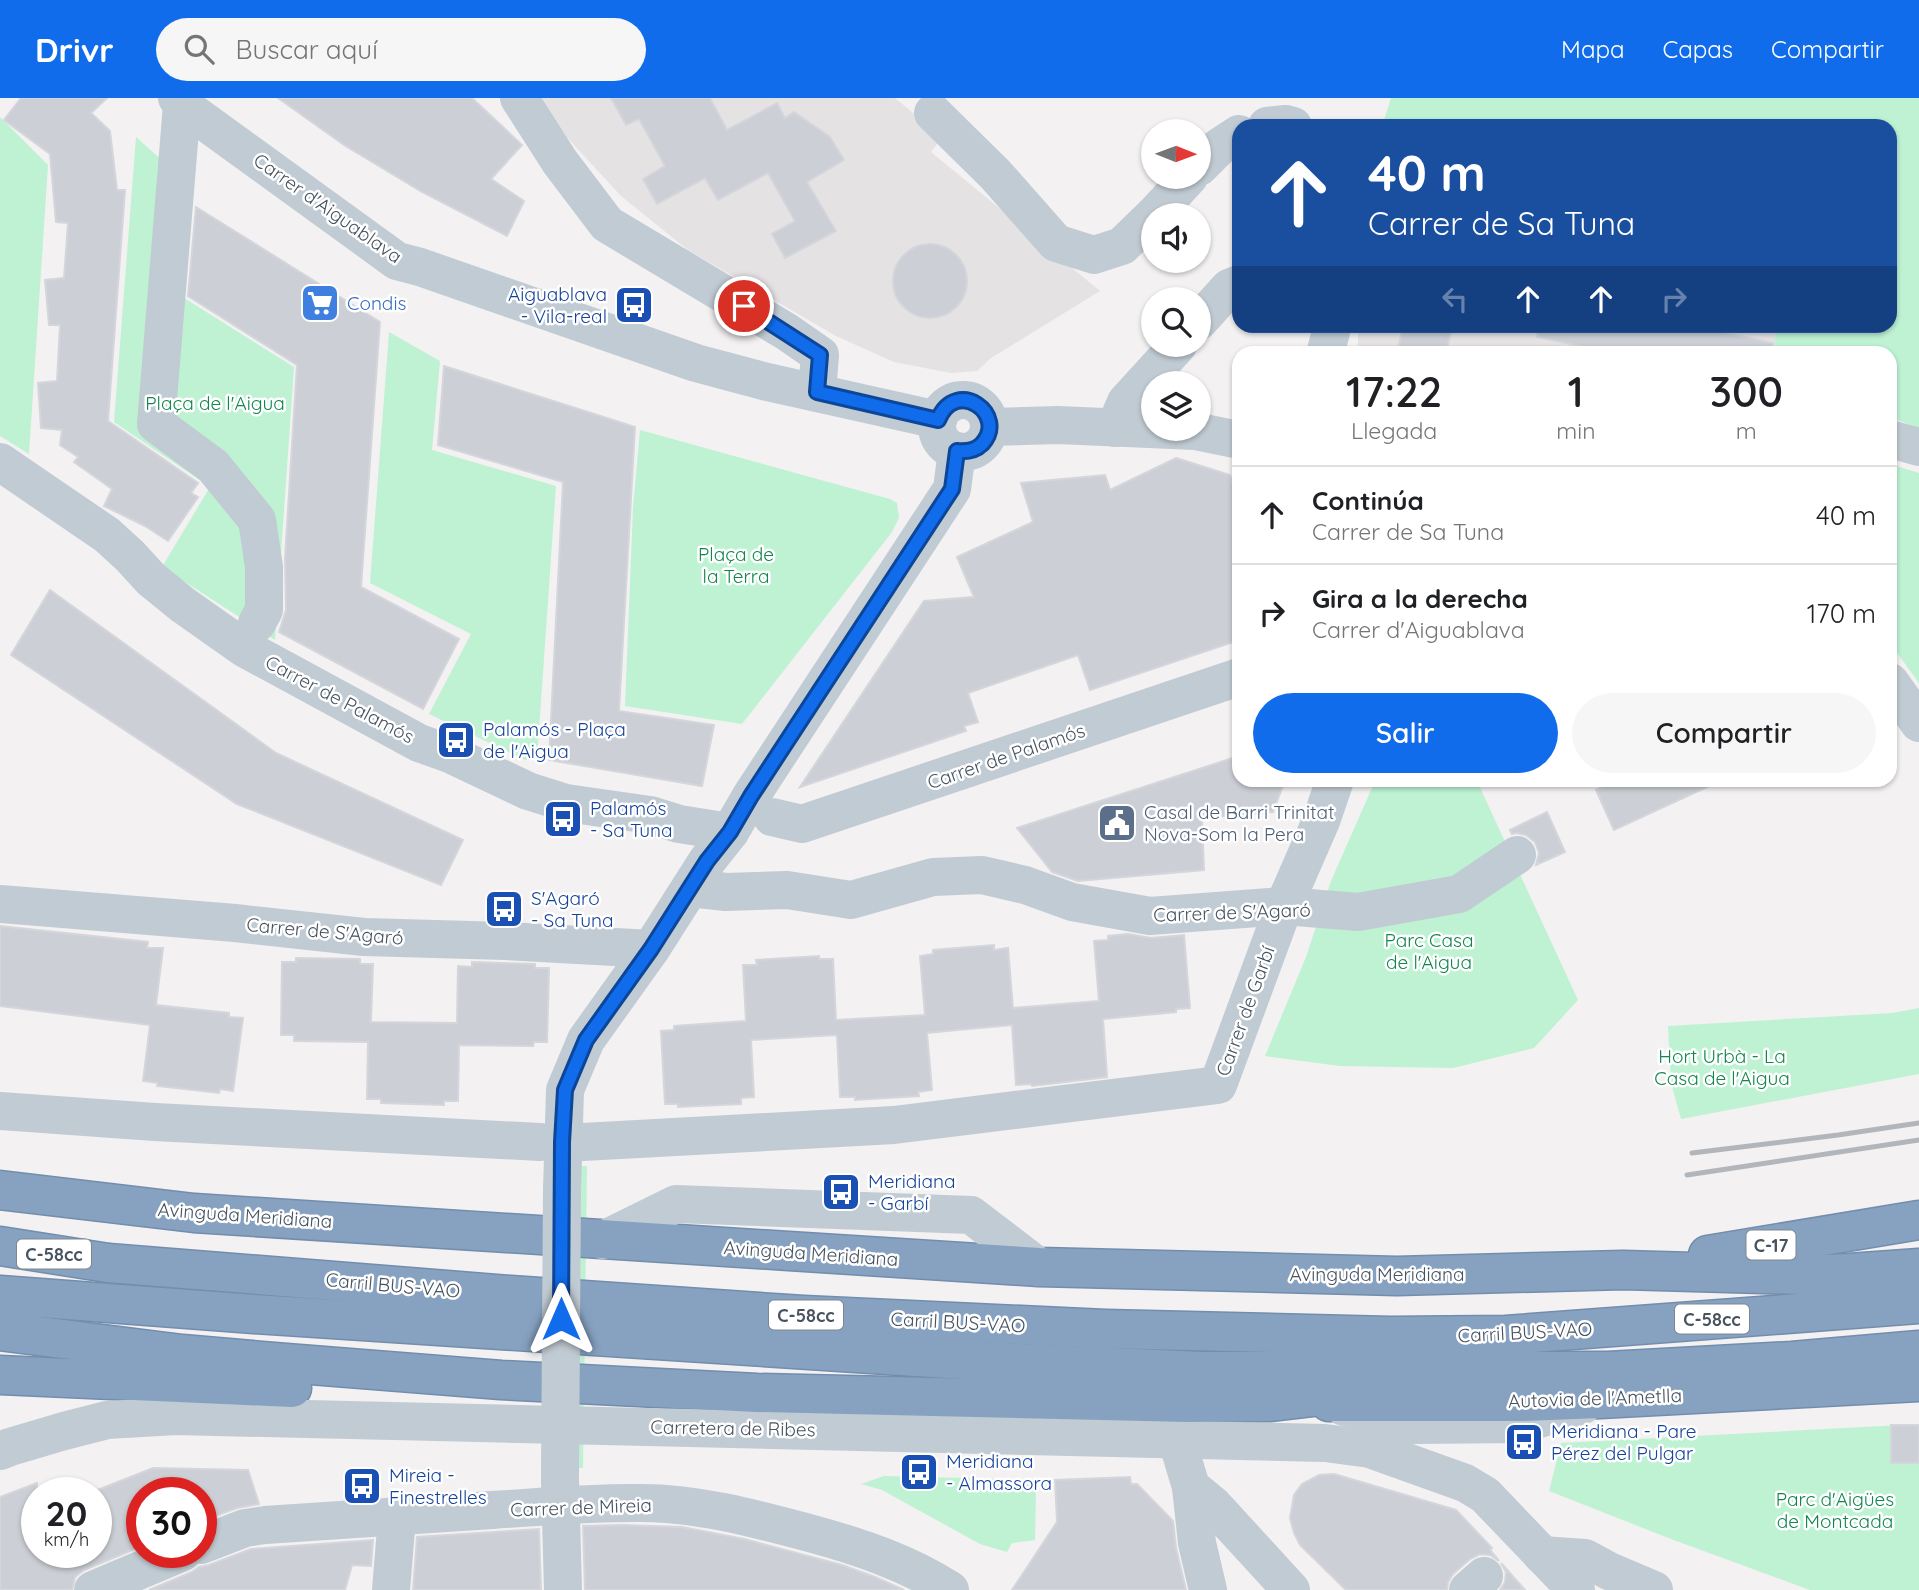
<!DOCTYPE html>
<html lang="es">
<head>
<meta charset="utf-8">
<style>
  :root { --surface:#fff; --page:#f6f6f6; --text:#202124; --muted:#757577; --line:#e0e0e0; --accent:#116cec }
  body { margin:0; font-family:Quicksand,sans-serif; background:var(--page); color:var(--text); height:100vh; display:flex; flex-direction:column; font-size:26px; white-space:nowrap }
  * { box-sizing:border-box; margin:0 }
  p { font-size:23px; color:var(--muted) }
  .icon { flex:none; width:38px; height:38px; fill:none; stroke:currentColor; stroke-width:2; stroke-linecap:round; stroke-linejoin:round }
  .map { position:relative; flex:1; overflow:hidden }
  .details { position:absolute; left:1232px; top:248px; width:665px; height:441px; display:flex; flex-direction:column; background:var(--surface); border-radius:21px; box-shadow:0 2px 5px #0004 }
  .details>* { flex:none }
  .banner { position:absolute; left:1232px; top:21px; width:665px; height:214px; border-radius:21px; box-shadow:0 2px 5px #0004; background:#1a4fa0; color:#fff; overflow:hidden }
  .needle { width:46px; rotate:91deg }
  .tools { position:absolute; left:1141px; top:21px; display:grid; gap:14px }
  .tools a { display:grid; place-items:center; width:70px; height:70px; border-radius:50%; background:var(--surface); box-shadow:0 2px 5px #0004; font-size:35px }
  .speed { position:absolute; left:21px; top:1379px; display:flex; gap:14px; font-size:35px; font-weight:700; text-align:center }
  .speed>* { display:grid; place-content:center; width:91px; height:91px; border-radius:50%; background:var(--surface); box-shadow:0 2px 5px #0004; line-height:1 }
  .speed small { font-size:18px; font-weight:400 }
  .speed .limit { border:10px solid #d22; background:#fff; color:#111 }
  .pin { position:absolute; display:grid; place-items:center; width:60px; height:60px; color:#fff; margin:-30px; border:4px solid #fff; border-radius:50%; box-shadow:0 2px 7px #0007 }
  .me { position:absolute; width:77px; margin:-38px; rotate:0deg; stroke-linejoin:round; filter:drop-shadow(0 0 5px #0008) }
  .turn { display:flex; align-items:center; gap:24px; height:147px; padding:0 21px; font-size:32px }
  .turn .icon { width:91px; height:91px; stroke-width:2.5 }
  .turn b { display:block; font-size:49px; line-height:60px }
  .lanes { display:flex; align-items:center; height:66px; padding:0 21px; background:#0003; justify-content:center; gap:35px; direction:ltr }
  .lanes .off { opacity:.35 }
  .eta { display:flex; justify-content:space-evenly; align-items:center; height:119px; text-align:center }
  .eta b { font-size:42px; font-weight:600; line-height:49px }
  .action { display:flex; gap:14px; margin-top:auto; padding:14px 21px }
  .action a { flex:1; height:80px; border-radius:42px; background:var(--accent); color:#fff; font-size:28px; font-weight:600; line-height:80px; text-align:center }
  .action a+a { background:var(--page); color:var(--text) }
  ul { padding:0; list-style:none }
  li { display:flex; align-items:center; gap:21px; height:98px; padding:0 21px; border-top:2px solid var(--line) }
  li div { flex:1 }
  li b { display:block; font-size:26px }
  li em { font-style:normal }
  header { display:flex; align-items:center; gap:42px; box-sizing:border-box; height:98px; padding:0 35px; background:var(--accent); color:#fff }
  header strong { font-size:33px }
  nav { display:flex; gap:38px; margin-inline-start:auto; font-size:24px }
  .search { width:490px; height:63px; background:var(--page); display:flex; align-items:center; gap:18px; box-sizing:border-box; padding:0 24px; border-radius:38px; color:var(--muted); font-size:26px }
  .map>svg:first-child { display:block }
</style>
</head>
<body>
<header>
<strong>Drivr</strong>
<div class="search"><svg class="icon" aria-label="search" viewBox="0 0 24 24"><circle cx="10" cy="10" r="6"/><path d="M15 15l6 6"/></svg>Buscar aquí</div>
<nav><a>Mapa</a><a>Capas</a><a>Compartir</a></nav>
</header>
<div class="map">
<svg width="1919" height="1492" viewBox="0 0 1919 1492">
  <rect width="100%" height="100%" fill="#f3f1f1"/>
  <g fill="#e4e2e3">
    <polygon points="536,0 895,0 942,39 931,54 1100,193 991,260 977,273 951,275 894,264 836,238 688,152 621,98 551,22"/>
    <polygon points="1358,228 1776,228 1774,255 1353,256 1358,246"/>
  </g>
  <g fill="#bef2d3">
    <polygon points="1391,0 1919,0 1919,330 1890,319 1890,256 1774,255 1776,228 1890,228 1890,28 1382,28"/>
    <polygon points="0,19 48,67 29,356 0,338"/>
    <polygon points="136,39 185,83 173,193 294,269 275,542 162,469 210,389 114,324"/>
    <polygon points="389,234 440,263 432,352 556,388 537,661 525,662 429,616 471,536 370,485"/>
    <polygon points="640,332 890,401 897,405 899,420 892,434 742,626 625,608 633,410"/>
    <polygon points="1890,366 1919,375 1919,585 1890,545"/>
    <polygon points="1375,683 1477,683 1578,902 1534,950 1453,970 1340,968 1265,958 1306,859 1331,783"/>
    <polygon points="1919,910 1919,976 1681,1021 1671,985 1668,928 1892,915"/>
    <polygon points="581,1068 587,1068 583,1370 577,1370"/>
    <polygon points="1919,1326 1919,1492 1810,1492 1671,1441 1549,1393 1561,1345"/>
    <polygon points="884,1378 1005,1381 1036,1389 1035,1442 1012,1445 1007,1454 980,1446 882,1392 861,1386"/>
  </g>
  <g fill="#cccfd5" stroke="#d4d6dc" stroke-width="2">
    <polygon points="21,0 107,0 91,15 110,33 117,92 125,92 108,323 198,385 191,395 198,399 168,443 145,428 104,408 112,391 74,364 78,359 60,347 62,332 41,330 38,285 57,283 60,227 49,227 45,182 64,180 68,125 56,124 50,56 4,22"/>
    <polygon points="278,0 472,0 522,47 491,81 524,103 507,138 422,94 344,47"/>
    <polygon points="611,0 710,0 727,32 777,5 785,20 794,14 830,39 844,62 807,84 836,133 785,160 772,136 795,123 768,75 718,102 705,80 657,106 643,81 665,68 639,21 626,27"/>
    <polygon points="196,109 380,224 361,489 459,541 423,611 279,534 286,512 285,460 297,267 188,198"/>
    <circle cx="930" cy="183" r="37"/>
    <polygon points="1403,228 1452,228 1446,256 1397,256"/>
    <polygon points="1539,228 1694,228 1773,245 1772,256 1618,256 1537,239"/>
    <polygon points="444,268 635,329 619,613 714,627 702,688 549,662 563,384 438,347"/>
    <polygon points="1176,360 1230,377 1239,406 1239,542 1090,592 1078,557 968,595 978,624 964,628 966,633 800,689 924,503 974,499 957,459 1033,424 1021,385 1105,377 1110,392"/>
    <polygon points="50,492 276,655 463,742 441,787 237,706 11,557"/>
    <polygon points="1239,658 1239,682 1285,682 1273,714 1202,720 1204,772 1078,783 1052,774 1017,730"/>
    <polygon points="1616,682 1722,682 1614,732 1596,692"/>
    <polygon points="1547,714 1565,754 1536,767 1539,755 1535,744 1526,737 1516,735 1512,736 1510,732"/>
    <polygon points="0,828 148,844 147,850 163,850 156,907 229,915 229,919 243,920 233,993 220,991 219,995 157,988 158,985 143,983 150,927 0,908"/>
    <polygon points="1128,836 1151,840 1184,837 1190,910 1176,911 1176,914 1103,921 1107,979 1032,988 1031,986 1016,987 1012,927 957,932 927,935 932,992 918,994 919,998 855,1002 855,999 840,999 837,937 751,942 754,999 741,1000 741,1006 678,1009 678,1006 665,1006 661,933 674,932 674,928 746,923 743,867 757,867 756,862 819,858 819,861 833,861 836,922 925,917 920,858 933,856 933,852 994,847 994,852 1008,850 1013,910 1099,903 1094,843 1108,842 1108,838"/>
    <polygon points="296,860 360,861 360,866 373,866 371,924 457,925 458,868 472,869 472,864 535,866 535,870 549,870 547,944 534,944 533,948 459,947 458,1003 444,1003 444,1007 381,1005 381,1001 367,1001 368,944 294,943 294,937 281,937 282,864 296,864"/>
    <rect x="1891" y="1327" width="28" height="38"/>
    <polygon points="153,1370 248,1372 259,1406 237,1410 201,1423 201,1395 142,1395 142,1448 84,1472 75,1479 72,1492 0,1492 0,1399 37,1385 37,1454 96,1454 95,1393"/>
    <polygon points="1334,1376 1456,1412 1492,1450 1490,1452 1499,1463 1490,1457 1480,1456 1470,1461 1453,1476 1448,1484 1447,1492 1346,1492 1300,1447 1294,1435 1290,1420 1294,1397 1302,1386 1319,1377"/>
    <polygon points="1130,1379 1131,1386 1137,1386 1173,1423 1176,1450 1186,1492 1012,1492 1057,1424 1055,1382"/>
    <polygon points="623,1427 682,1429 744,1441 842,1467 875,1479 904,1492 585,1492 583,1428"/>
    <polygon points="539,1431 541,1492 413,1492 417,1439"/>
    <polygon points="373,1442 371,1468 352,1467 345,1492 149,1492 192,1474 199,1469 209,1467 251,1451"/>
    <polygon points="1501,1465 1525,1492 1500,1492 1505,1484 1506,1474"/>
  </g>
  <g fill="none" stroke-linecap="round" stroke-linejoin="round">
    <defs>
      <g id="highway">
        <polyline points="0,1092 194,1115 1039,1169 1397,1178 1623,1172 1802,1177 1849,1175 1919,1170"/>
        <polyline points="0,1148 108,1165 510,1197 803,1217 1105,1231 1390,1238 1506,1237 1919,1206"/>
        <polyline points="1708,1157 1919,1122"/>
        <polyline points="0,1197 254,1216 979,1263 1202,1273 1608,1273 1792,1263 1919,1252"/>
        <polyline points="0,1233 182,1256 286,1265 501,1282 757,1295 1188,1305 1271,1304 1356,1294"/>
        <polyline points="0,1277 292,1290"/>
        <polyline points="1329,1304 1521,1304 1600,1301 1919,1284"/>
      </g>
    </defs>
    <use href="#highway" stroke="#728dad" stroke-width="41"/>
    <g stroke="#c1cbd3" stroke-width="38">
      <polyline points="177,0 182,7 397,163 420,169 696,265 763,283 938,322"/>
      <polyline points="519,0 560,64 607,126 787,234 820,257 817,294"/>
      <polyline points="182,7 156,326 213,368 257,422 264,469 264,512 257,525"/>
      <polyline points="933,15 995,76 1056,145 1094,157 1122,148 1153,118"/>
      <polyline points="1267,28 1286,26 1293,28"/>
      <polyline points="1199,69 1219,49 1239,36"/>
      <polyline points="1154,117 1189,79"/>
      <polyline points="1199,223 1229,190 1239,186"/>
      <polyline points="1325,256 1331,234"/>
      <circle cx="963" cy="328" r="26"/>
      <polyline points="989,329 1058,327 1195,333 1239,342"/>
      <polyline points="1115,330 1126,304 1178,247"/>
      <polyline points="1890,341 1919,349"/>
      <polyline points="0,364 107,437 130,458 151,481 183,507 244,550 419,645 450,656 528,693 566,705 650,717 679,726 730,734"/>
      <polyline points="1890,584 1919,625"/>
      <polyline points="772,719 802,726 1239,579"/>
      <polyline points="690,790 726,794 787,792 851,802 933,779 982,777 1025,787 1072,804 1150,818 1284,808 1358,814 1459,796 1517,757"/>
      <polyline points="0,806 235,825 364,839 506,843 651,851"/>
      <polyline points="0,1013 155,1024 540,1044"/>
      <polyline points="583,1044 894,1027 1218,987 1284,808 1321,723 1335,682"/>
      <polyline points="562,1092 565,992 586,942 651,851 707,763 730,734 751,698 952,391 957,353"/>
      <polyline points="603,1142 676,1106 971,1117 1039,1169"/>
      <polyline points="1344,1309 1410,1327 1524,1326 1583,1307"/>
      <polyline points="1177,1342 1191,1389 1197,1445 1208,1492"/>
      <polyline points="0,1353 10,1349 64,1333 107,1322 176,1318 1325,1345 1370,1351 1465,1385 1485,1397 1576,1492"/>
      <polyline points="560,1382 563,1492"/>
      <polyline points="1191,1389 1214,1408 1291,1492"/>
      <path d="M201 1447 245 1430 265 1427C341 1422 416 1417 492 1412 541 1409 592 1404 641 1405 699 1405 757 1421 813 1436 860 1449 908 1465 950 1492"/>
      <polyline points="1542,1457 1585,1460 1609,1473 1654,1492"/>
      <polyline points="93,1492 183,1454"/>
      <polyline points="391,1492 397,1419"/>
      <polyline points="1468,1492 1484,1478"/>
    </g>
    <use href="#highway" stroke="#87a2c1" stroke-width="38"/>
    <g stroke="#b2b6bb" stroke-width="5">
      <polyline points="1692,1055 1838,1037 1919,1025"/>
      <polyline points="1687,1077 1919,1042"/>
    </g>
    <polyline stroke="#c1cbd3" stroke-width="38" points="560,1376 562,1092"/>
  </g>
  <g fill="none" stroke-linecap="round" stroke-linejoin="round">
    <defs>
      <path id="route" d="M561 1221 562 1044 565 992 586 942 651 851 707 763 730 734 751 698 952 391 957 353C967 354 975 353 982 346 1009 317 956 278 938 322L817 294 820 257 744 208"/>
    </defs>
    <use href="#route" stroke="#0b4699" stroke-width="18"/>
    <use href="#route" stroke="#116cec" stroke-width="12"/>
  </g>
  <defs>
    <symbol id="supermarket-square" viewBox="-11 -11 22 22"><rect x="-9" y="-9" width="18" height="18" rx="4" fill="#3f7fe0" stroke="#fff"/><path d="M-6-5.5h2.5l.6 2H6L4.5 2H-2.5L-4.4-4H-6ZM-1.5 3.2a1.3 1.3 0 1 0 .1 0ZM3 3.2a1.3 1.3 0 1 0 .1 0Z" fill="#fff"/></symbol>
    <symbol id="bus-square" viewBox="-11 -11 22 22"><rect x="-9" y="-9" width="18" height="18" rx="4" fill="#1a4fb4" stroke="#fff"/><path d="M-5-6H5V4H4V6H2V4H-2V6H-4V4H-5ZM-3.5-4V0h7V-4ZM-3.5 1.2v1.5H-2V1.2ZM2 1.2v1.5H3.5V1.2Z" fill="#fff"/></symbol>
    <symbol id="civic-square" viewBox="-11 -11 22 22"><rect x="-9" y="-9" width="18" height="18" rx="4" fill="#5c6f8a" stroke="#fff"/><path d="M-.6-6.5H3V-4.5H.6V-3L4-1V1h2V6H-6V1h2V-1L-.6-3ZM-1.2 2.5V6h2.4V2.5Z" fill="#fff"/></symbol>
  </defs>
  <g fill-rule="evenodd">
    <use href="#supermarket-square" x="298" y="183" width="44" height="44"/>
    <use href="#bus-square" x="612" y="185" width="44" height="44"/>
    <use href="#bus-square" x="434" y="620" width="44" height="44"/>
    <use href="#bus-square" x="541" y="699" width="44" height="44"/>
    <use href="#civic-square" x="1095" y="703" width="44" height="44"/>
    <use href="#bus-square" x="482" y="789" width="44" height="44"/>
    <use href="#bus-square" x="819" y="1072" width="44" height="44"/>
    <use href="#bus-square" x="1502" y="1322" width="44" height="44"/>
    <use href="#bus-square" x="897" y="1352" width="44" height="44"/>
    <use href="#bus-square" x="340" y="1366" width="44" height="44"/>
  </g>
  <g text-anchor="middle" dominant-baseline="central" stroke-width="5" stroke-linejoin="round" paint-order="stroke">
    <g fill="#fff" stroke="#7e878f" stroke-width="2">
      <rect x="1746.5" y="1132.5" width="49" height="29" rx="5"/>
      <rect x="17" y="1141.5" width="74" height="29" rx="5"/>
      <rect x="769" y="1202.5" width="74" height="29" rx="5"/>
      <rect x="1675" y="1206.5" width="74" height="29" rx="5"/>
    </g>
    <g font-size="18" font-weight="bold" fill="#47535f">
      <text x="1771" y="1147">C-17</text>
      <text x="54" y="1156">C-58cc</text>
      <text x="806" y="1217">C-58cc</text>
      <text x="1712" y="1221">C-58cc</text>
    </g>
    <g font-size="19" fill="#47535f" stroke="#fff">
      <text transform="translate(328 110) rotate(35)">Carrer d'Aiguablava</text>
      <text transform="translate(340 601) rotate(28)">Carrer de Palamós</text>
      <text transform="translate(1006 658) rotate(-19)">Carrer de Palamós</text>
      <text transform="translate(1232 814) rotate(-2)">Carrer de S'Agaró</text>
      <text transform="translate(325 833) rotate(5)">Carrer de S'Agaró</text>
      <text transform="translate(1245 913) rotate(-70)">Carrer de Garbí</text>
      <text transform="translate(245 1117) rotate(4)">Avinguda Meridiana</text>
      <text transform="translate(811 1155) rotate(4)">Avinguda Meridiana</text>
      <text x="1377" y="1176">Avinguda Meridiana</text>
      <text transform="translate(393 1187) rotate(5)">Carril BUS-VAO</text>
      <text transform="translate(958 1224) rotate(3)">Carril BUS-VAO</text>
      <text transform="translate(1525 1234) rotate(-3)">Carril BUS-VAO</text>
      <text transform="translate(1595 1300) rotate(-2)">Autovia de l'Ametlla</text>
      <text transform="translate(733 1330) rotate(1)">Carretera de Ribes</text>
      <text transform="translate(581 1409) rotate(-2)">Carrer de Mireia</text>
    </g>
    <g font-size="19" fill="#164399" stroke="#fff" text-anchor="start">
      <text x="607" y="196" text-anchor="end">Aiguablava<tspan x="607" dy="22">- Vila-real</tspan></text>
      <text x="483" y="631">Palamós - Plaça<tspan x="483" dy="22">de l'Aigua</tspan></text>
      <text x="590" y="710">Palamós<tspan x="590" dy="22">- Sa Tuna</tspan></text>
      <text x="531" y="800">S'Agaró<tspan x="531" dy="22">- Sa Tuna</tspan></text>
      <text x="868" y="1083">Meridiana<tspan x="868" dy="22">- Garbí</tspan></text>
      <text x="1551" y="1333">Meridiana - Pare<tspan x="1551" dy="22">Pérez del Pulgar</tspan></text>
      <text x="946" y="1363">Meridiana<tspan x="946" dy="22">- Almassora</tspan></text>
      <text x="389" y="1377">Mireia -<tspan x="389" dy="22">Finestrelles</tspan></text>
    </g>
    <g font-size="19" fill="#366cbe" stroke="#fff" text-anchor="start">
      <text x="347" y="205">Condis</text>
    </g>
    <g font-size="19" fill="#13854f" stroke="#fff">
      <text x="215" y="305">Plaça de l'Aigua</text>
      <text x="736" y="456">Plaça de<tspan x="736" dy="22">la Terra</tspan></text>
      <text x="1429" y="842">Parc Casa<tspan x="1429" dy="22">de l'Aigua</tspan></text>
      <text x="1722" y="958">Hort Urbà - La<tspan x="1722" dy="22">Casa de l'Aigua</tspan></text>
      <text x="1835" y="1401">Parc d'Aigües<tspan x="1835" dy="22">de Montcada</tspan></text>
    </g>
    <g font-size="19" fill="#4e5e75" stroke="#fff" text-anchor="start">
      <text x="1144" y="714">Casal de Barri Trinitat<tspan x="1144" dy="22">Nova-Som la Pera</tspan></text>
    </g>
  </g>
</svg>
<div class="tools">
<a><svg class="needle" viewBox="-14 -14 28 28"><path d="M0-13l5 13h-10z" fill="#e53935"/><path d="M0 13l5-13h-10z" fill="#757577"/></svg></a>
<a><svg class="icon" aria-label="sound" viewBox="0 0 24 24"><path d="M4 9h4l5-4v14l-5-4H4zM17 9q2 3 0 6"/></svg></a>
<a><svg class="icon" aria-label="search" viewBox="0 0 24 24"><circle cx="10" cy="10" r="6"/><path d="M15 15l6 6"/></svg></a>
<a><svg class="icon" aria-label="layers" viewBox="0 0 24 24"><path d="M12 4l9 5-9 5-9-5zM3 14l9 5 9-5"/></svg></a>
</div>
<div class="speed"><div>20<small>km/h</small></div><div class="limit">30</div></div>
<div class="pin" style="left:744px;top:208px;background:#d93025"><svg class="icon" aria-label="arrive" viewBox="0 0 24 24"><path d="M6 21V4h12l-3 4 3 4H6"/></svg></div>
<svg class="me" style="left:561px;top:1221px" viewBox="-20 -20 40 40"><path d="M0-17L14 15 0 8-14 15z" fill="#116cec" stroke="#fff" stroke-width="4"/></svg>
<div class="banner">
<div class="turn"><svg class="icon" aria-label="ahead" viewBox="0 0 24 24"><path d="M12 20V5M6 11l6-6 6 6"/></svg><div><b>40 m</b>Carrer de Sa Tuna</div></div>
<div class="lanes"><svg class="icon off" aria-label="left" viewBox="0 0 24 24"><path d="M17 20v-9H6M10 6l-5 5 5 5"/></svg><svg class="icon" aria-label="ahead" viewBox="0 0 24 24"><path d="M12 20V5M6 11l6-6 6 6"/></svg><svg class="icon" aria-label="ahead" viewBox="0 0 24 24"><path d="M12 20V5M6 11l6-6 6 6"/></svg><svg class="icon off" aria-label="right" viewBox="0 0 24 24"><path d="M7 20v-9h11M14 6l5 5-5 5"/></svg></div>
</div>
<section class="details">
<div class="eta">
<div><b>17:22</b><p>Llegada</p></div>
<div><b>1</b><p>min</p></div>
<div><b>300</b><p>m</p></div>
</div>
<ul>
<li><svg class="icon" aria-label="ahead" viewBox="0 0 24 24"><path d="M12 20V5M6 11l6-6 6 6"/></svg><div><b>Continúa</b><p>Carrer de Sa Tuna</p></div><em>40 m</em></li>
<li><svg class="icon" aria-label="right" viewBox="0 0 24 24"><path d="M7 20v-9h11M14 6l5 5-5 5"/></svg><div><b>Gira a la derecha</b><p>Carrer d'Aiguablava</p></div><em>170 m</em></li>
</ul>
<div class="action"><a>Salir</a><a>Compartir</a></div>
</section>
</div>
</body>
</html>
